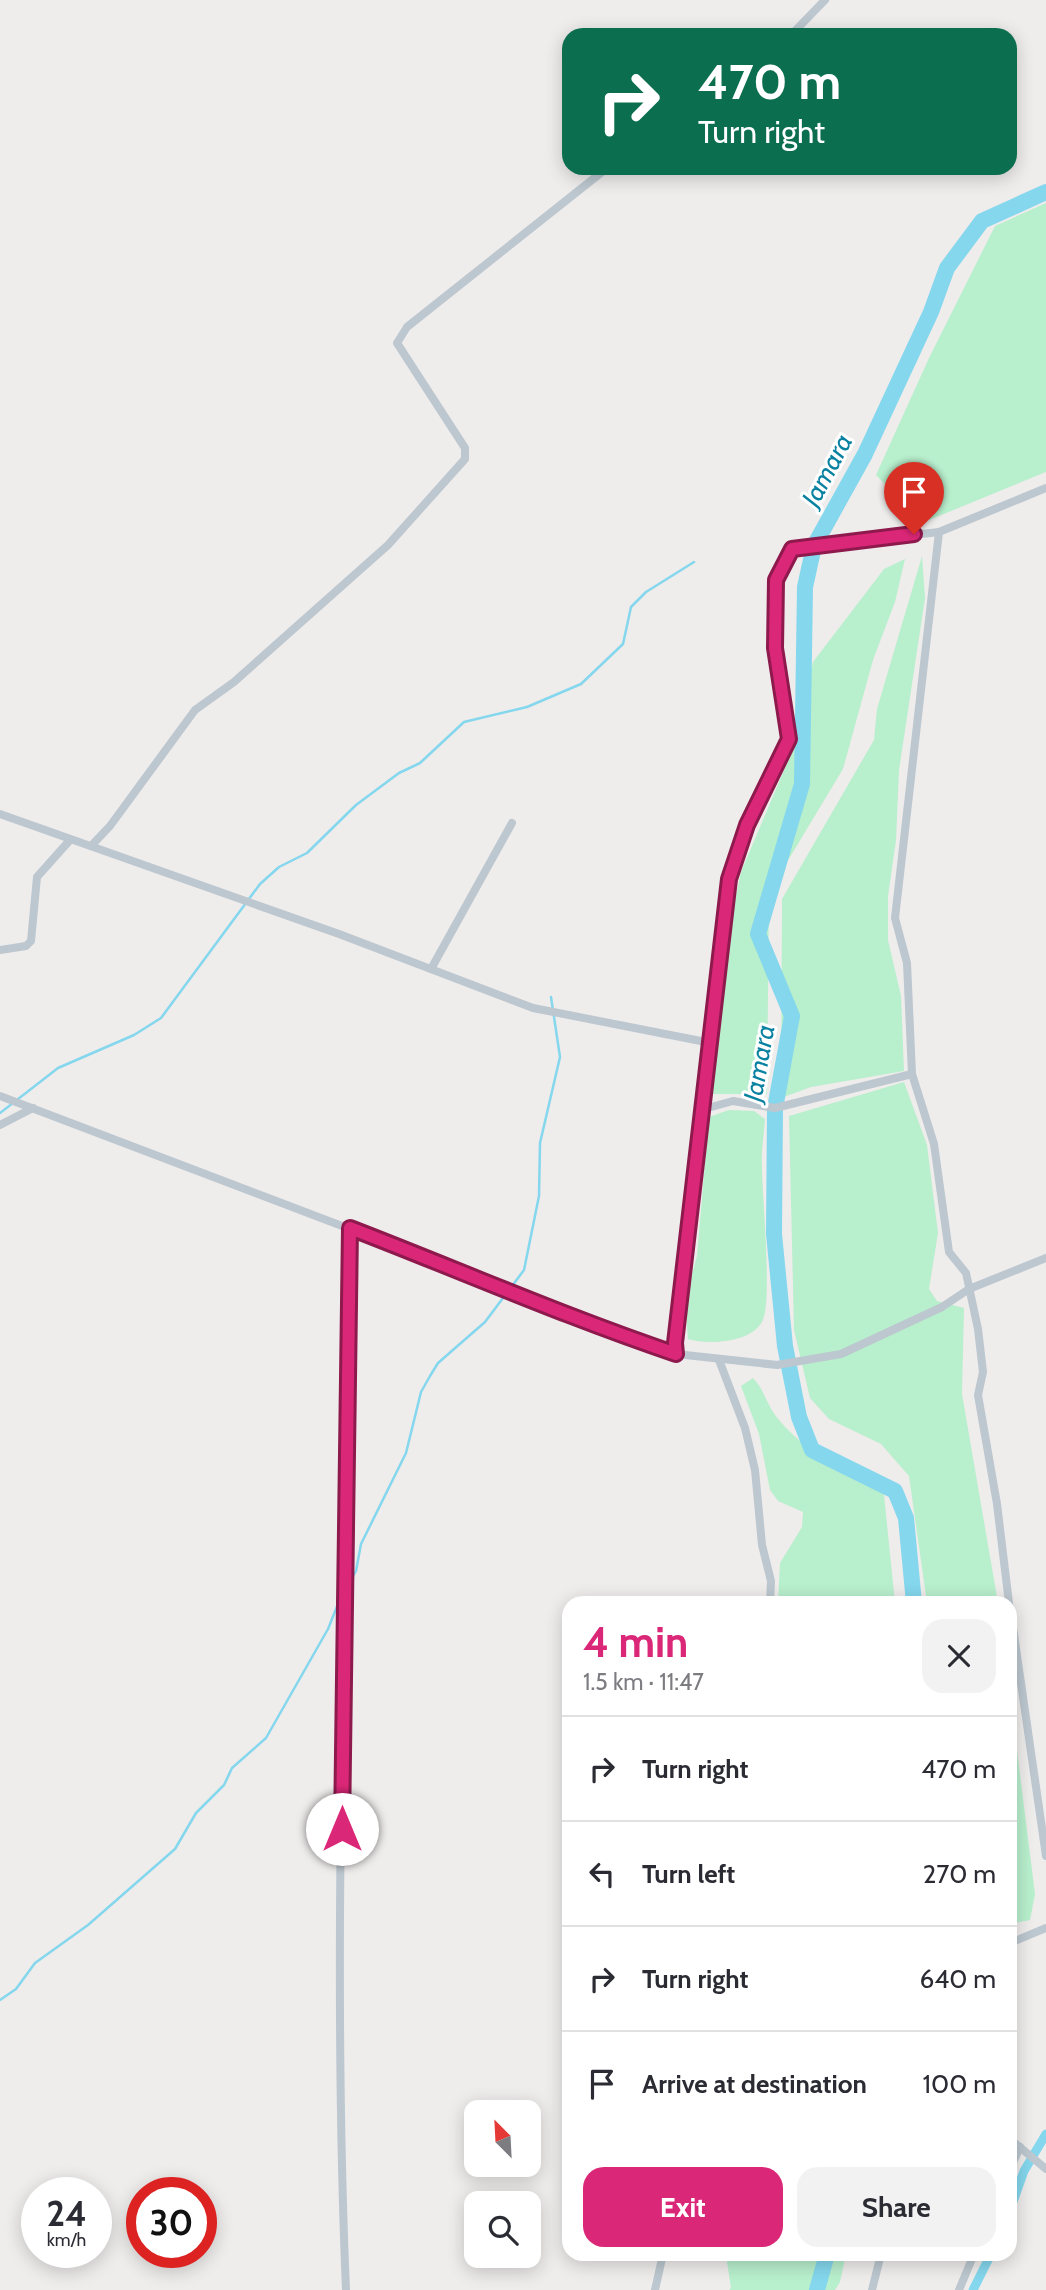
<!DOCTYPE html>
<html lang="en">
<head>
<meta charset="utf-8">
<style>
  :root { --surface:#fff; --page:#f2f2f3; --text:#2b2b33; --muted:#7c7c81; --line:#e1e1e2; --accent:#db2777 }
  body { margin:0; font-family:Cabin,sans-serif; background:var(--page); color:var(--text); height:100vh; display:flex; flex-direction:column; font-size:26px; white-space:nowrap }
  * { box-sizing:border-box; margin:0 }
  p { font-size:23px; color:var(--muted) }
  .icon { flex:none; width:38px; height:38px; fill:none; stroke:currentColor; stroke-width:2; stroke-linecap:round; stroke-linejoin:round }
  .map { position:relative; flex:1; overflow:hidden }
  .side { position:absolute; left:562px; top:1596px; width:455px; height:665px; display:flex; flex-direction:column; background:var(--surface); border-radius:21px; box-shadow:0 4px 18px #0003 }
  .side>* { flex:none }
  .banner { position:absolute; left:562px; top:28px; width:455px; height:147px; border-radius:21px; box-shadow:0 4px 18px #0003; background:#0b6e4f; color:#fff; overflow:hidden }
  .needle { width:46px; rotate:336deg }
  .buttons { position:absolute; left:464px; top:2100px; display:grid; gap:14px }
  .buttons a { display:grid; place-items:center; width:77px; height:77px; border-radius:14px; background:var(--surface); box-shadow:0 4px 18px #0003; font-size:35px }
  .speed { position:absolute; left:21px; top:2177px; display:flex; gap:14px; font-size:35px; font-weight:700; text-align:center }
  .speed>* { display:grid; place-content:center; width:91px; height:91px; border-radius:50%; background:var(--surface); box-shadow:0 4px 18px #0003; line-height:1 }
  .speed small { font-size:18px; font-weight:400 }
  .speed .limit { border:10px solid #d22; background:#fff; color:#111 }
  .pin { position:absolute; display:grid; place-items:center; width:60px; height:60px; color:#fff; margin:-72px -30px; border-radius:50% 50% 50% 0; rotate:-45deg; box-shadow:0 0 7px #0007 }
  .pin .icon { rotate:45deg }
  .me { position:absolute; width:77px; margin:-38px; rotate:0deg; stroke-linejoin:round; filter:drop-shadow(0 0 5px #0008) }
  .turn { display:flex; align-items:center; gap:24px; height:147px; padding:0 21px; font-size:32px }
  .turn .icon { width:91px; height:91px; stroke-width:2.5 }
  .turn b { display:block; font-size:49px; line-height:60px }
  .round { display:grid; place-items:center; flex:none; width:74px; height:74px; border-radius:21px; background:var(--page) }
  .overview { display:flex; align-items:center; justify-content:space-between; height:119px; padding:0 21px }
  h1 { font-size:42px; font-weight:700; line-height:52px; color:var(--accent) }
  .button { display:flex; gap:14px; margin-top:auto; padding:14px 21px }
  .button a { flex:1; height:80px; border-radius:21px; background:var(--accent); color:#fff; font-size:28px; font-weight:700; line-height:80px; text-align:center }
  .button a+a { background:var(--page); color:var(--text) }
  ul { padding:0; list-style:none }
  li { display:flex; align-items:center; gap:21px; height:105px; padding:0 21px; border-top:2px solid var(--line) }
  li div { flex:1 }
  li b { display:block; font-size:26px }
  li em { font-style:normal }
  .map>svg:first-child { display:block }
</style>
</head>
<body>
<div class="map">
<svg width="1046" height="2290" viewBox="0 0 1046 2290">
  <rect width="100%" height="100%" fill="#efecec"/>
  <g fill="#b8efcd">
    <polygon points="1046,203 1046,472 922,523 876,475 929,358 995,226"/>
    <polygon points="922,556 925,598 899,770 896,840 888,896 888,940 901,996 904,1071 811,1087 781,1098 782,899 874,740 877,709"/>
    <polygon points="905,559 895,602 873,660 843,769 769,892 767,1094 711,1094 731,920 741,872 790,756 813,662 884,569"/>
    <polygon points="904,1082 927,1145 938,1233 929,1289 937,1301 964,1308 962,1394 998,1603 927,1603 909,1476 881,1444 829,1419 810,1398 794,1330 789,1116"/>
    <path d="M729 1110 754 1111 765 1119C764 1135 761 1151 762 1167 762 1196 773 1303 762 1322 750 1343 708 1345 688 1339L685 1299 697 1256 709 1117Z"/>
    <path d="M753 1378C764 1389 766 1403 775 1415 801 1449 842 1471 883 1485L895 1603H778L780 1563 802 1527 803 1512 778 1501 770 1490 759 1434 741 1386Z"/>
    <polygon points="1010,1695 1035,1894 1030,1920 1010,1924"/>
    <polygon points="731,2254 846,2254 840,2282 835,2290 729,2290 731,2288 727,2262"/>
  </g>
  <g fill="none" stroke-linecap="round" stroke-linejoin="round">
    <g stroke="#84d7ed" stroke-width="2.5">
      <polyline points="0,1113 58,1068 134,1035 161,1018 260,884 279,867 307,853 356,805 399,773 420,763 464,722 527,707 581,684 623,644 631,607 646,592 694,562"/>
      <polyline points="348,1585 356,1571 361,1544 406,1453 421,1392 430,1376 438,1363 485,1322 524,1270 539,1196 540,1143 560,1057 551,997"/>
      <polyline points="0,2000 16,1989 35,1963 88,1925 175,1849 196,1813 224,1785 232,1768 266,1738 328,1629 342,1594"/>
    </g>
    <g stroke="#84d7ed" stroke-width="9">
      <polyline points="1010,2210 1024,2171 1046,2134"/>
      <polyline points="973,2290 991,2254"/>
    </g>
    <g stroke="#84d7ed" stroke-width="16">
      <polyline points="914,1603 906,1518 895,1491 812,1450 799,1417 785,1346 774,1234 775,1108 792,1016 758,934 802,784 805,587 814,546 865,454 931,312 947,268 982,221 1046,192"/>
      <polyline points="817,2290 827,2254"/>
    </g>
    <g stroke="#bcc7cf" stroke-width="8">
      <polyline points="791,35 825,0"/>
      <polyline points="939,532 895,918 907,963 912,1074 934,1144 949,1252 966,1273 978,1329 983,1372 978,1395 997,1504 1009,1603"/>
      <polyline points="0,814 339,934 533,1008 711,1043"/>
      <polyline points="91,846 110,826 195,710 234,682 388,545 465,459 465,448 397,343 407,327 607,168"/>
      <polyline points="0,950 26,946 31,941 37,877 70,840"/>
      <polyline points="431,969 512,823"/>
      <polyline points="0,1096 513,1291 598,1328 676,1354 675,1343 729,879 747,825 789,739 775,647 776,580 792,549 939,532 1046,488"/>
      <polyline points="704,1109 733,1101 775,1108 912,1074"/>
      <polyline points="0,1125 33,1108"/>
      <polyline points="676,1354 777,1365 841,1354 942,1307 969,1289 1046,1258"/>
      <polyline points="719,1360 745,1428 755,1470 762,1545 771,1581 770,1603"/>
      <polyline points="1010,1607 1046,1856"/>
      <polyline points="1010,1943 1046,1928"/>
      <polyline points="1010,2139 1046,2169"/>
      <polyline points="1010,2169 1020,2147"/>
      <path d="M346 2290C331 1936 348 1582 350 1228"/>
      <polyline points="655,2290 663,2254"/>
      <polyline points="872,2290 881,2254"/>
      <polyline points="959,2290 974,2254"/>
    </g>
  </g>
  <g fill="none" stroke-linecap="round" stroke-linejoin="round">
    <defs>
      <path id="route" d="M342 1829 350 1228C459 1270 566 1317 676 1354L675 1343 729 879 747 825 789 739 775 648 776 580 792 549 914 534"/>
    </defs>
    <use href="#route" stroke="#8e194d" stroke-width="18"/>
    <use href="#route" stroke="#db2777" stroke-width="12"/>
  </g>
  <g text-anchor="middle" dominant-baseline="central" stroke-width="6" stroke-linejoin="round" paint-order="stroke">
    <g font-size="26" font-style="italic" fill="#0981a0" stroke="#fff">
      <text transform="translate(827 470) rotate(-62)">Jamara</text>
      <text transform="translate(759 1063) rotate(-80)">Jamara</text>
    </g>
  </g>
</svg>
<div class="buttons">
<a><svg class="needle" viewBox="-14 -14 28 28"><path d="M0-13l5 13h-10z" fill="#e53935"/><path d="M0 13l5-13h-10z" fill="#7c7c81"/></svg></a>
<a><svg class="icon" aria-label="search" viewBox="0 0 24 24"><circle cx="10" cy="10" r="6"/><path d="M15 15l6 6"/></svg></a>
</div>
<div class="speed"><div>24<small>km/h</small></div><div class="limit">30</div></div>
<div class="pin" style="left:914px;top:534px;background:#d93025"><svg class="icon" aria-label="arrive" viewBox="0 0 24 24"><path d="M6 21V4h12l-3 4 3 4H6"/></svg></div>
<svg class="me" style="left:342px;top:1829px" viewBox="-20 -20 40 40"><circle r="19" fill="#fff"/><path d="M0-13L10 11 0 6-10 11z" fill="#db2777"/></svg>
<div class="banner">
<div class="turn"><svg class="icon" aria-label="right" viewBox="0 0 24 24"><path d="M7 20v-9h11M14 6l5 5-5 5"/></svg><div><b>470 m</b>Turn right</div></div>
</div>
<section class="side">
<div class="overview"><div><h1>4 min</h1><p>1.5 km · 11:47</p></div><a class="round"><svg class="icon" aria-label="close" viewBox="0 0 24 24"><path d="M6 6l12 12M18 6L6 18"/></svg></a></div>
<ul>
<li><svg class="icon" aria-label="right" viewBox="0 0 24 24"><path d="M7 20v-9h11M14 6l5 5-5 5"/></svg><div><b>Turn right</b></div><em>470 m</em></li>
<li><svg class="icon" aria-label="left" viewBox="0 0 24 24"><path d="M17 20v-9H6M10 6l-5 5 5 5"/></svg><div><b>Turn left</b></div><em>270 m</em></li>
<li><svg class="icon" aria-label="right" viewBox="0 0 24 24"><path d="M7 20v-9h11M14 6l5 5-5 5"/></svg><div><b>Turn right</b></div><em>640 m</em></li>
<li><svg class="icon" aria-label="arrive" viewBox="0 0 24 24"><path d="M6 21V4h12l-3 4 3 4H6"/></svg><div><b>Arrive at destination</b></div><em>100 m</em></li>
</ul>
<div class="button"><a>Exit</a><a>Share</a></div>
</section>
</div>
</body>
</html>
